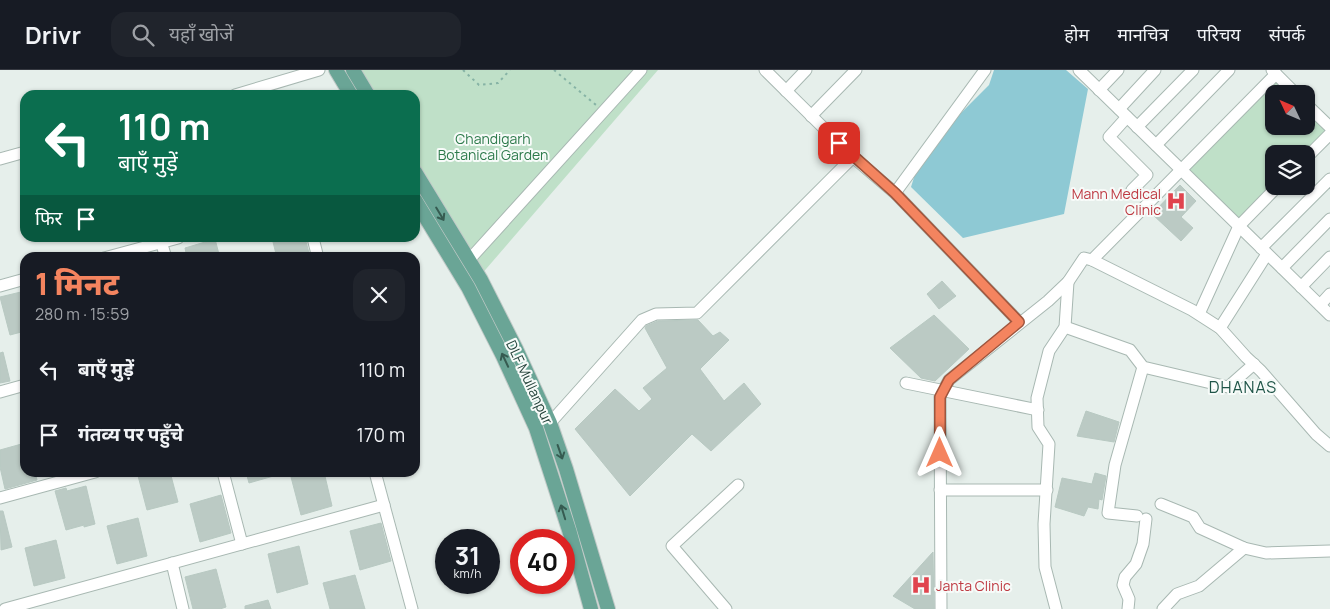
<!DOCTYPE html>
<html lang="hi">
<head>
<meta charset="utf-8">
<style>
  :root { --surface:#171b24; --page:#20242c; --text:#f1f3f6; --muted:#9ea1a6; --line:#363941; --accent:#f4845f }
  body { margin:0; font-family:Manrope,"Noto Sans Devanagari",sans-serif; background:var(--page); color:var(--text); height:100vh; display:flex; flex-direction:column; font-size:19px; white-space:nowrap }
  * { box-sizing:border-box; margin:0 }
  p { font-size:16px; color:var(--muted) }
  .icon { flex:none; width:28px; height:28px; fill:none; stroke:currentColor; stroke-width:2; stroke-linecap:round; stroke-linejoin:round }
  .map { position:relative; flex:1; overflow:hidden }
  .panel { position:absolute; left:20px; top:182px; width:400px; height:225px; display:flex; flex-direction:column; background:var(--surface); border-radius:15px; box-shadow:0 1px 4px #0004 }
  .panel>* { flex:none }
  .top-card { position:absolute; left:20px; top:20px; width:400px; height:152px; border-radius:15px; box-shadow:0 1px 4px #0004; background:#0b6e4f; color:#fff; overflow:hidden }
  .needle { width:32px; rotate:314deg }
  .tools { position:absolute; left:1265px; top:15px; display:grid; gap:10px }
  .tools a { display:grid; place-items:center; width:50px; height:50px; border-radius:10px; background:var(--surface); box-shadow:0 1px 4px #0004; font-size:25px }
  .speed { position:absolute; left:435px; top:459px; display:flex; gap:10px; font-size:25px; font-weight:700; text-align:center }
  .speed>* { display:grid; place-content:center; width:65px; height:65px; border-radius:50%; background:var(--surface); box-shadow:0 1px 4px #0004; line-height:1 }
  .speed small { font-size:12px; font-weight:400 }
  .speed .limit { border:8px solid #d22; background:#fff; color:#111 }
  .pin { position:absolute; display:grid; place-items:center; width:42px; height:42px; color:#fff; margin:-21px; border-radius:10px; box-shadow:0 2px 8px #0006 }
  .me { position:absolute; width:55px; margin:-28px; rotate:0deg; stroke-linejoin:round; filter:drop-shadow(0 0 4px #0008) }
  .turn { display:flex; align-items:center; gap:18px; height:105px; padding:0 15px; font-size:22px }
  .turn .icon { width:65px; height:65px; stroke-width:2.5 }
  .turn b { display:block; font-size:35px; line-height:42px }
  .then { display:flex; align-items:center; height:48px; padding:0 15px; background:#0003; gap:10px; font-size:19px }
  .round { display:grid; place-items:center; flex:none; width:52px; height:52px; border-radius:15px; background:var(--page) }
  .overview { display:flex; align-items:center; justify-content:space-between; height:85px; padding:0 15px }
  h1 { font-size:30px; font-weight:800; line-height:38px; color:var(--accent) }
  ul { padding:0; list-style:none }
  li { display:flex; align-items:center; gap:15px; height:65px; padding:0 15px }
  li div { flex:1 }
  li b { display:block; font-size:19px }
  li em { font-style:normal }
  header { display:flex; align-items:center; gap:30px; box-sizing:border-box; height:70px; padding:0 25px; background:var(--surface); border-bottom:1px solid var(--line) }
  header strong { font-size:24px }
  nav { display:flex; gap:28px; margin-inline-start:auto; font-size:18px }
  .search { width:350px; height:45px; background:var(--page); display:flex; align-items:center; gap:12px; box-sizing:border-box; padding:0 18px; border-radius:15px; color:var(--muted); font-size:19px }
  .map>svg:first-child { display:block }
</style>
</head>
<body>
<header>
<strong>Drivr</strong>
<div class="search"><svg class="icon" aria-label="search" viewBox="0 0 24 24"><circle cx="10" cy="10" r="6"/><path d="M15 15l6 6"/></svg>यहाँ खोजें</div>
<nav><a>होम</a><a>मानचित्र</a><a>परिचय</a><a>संपर्क</a></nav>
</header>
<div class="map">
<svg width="1330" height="539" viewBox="0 0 1330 539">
  <rect width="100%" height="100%" fill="#e6efeb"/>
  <g fill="#bfe0c8">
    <polygon points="361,0 658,0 480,206 415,94 415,25 375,25"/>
    <polygon points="1276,8 1293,24 1274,24 1274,56 1306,56 1306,36 1330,57 1306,84 1274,84 1274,116 1239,156 1184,102"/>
  </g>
  <polygon fill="#8ec9d4" points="994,0 1066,0 1088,19 1064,144 963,168 911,117 922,82 989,15"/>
  <g fill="#bbcac4" stroke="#b8c9c2">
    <polygon points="1180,115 1196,131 1181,147 1193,158 1181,171 1152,144"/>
    <polygon points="272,168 305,168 309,183 293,188 277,188"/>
    <polygon points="215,169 220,188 187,188 185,178"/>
    <polygon points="942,211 956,226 939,239 927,224"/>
    <polygon points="25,221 25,261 10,265 0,227"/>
    <polygon points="934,245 969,279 935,311 921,308 890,278"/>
    <polygon points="698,250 713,266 720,262 729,270 700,299 724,331 744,313 761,334 711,381 692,364 630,426 575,359 615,319 639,341 652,329 643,318 667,298 645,258 646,256 658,251"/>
    <polygon points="3,282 10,311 0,313 0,283"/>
    <polygon points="1086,341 1119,352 1114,372 1077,366"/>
    <polygon points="25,373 25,402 35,402 37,410 5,419 0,397 0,380"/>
    <polygon points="137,402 170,402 178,432 147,440"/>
    <polygon points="246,402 277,402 277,405 249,413"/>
    <polygon points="307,402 324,402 332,436 301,445 291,407"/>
    <polygon points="1095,403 1106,406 1102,430 1099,429 1098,439 1088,437 1084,446 1055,437 1062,408 1092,414"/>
    <polygon points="86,416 95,454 84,457 84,455 66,460 55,421 66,418 67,421"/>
    <polygon points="221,425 231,463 200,472 190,434"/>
    <polygon points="0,441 3,441 12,477 1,480"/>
    <polygon points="138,448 147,486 117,494 107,456"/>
    <polygon points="381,453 391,491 360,500 350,461"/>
    <polygon points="56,470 65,508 34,516 25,478"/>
    <polygon points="299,476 308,514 277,523 268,484"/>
    <polygon points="933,482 934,539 915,539 893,526"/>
    <polygon points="216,499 226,537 220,539 193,539 185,507"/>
    <polygon points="355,505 365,539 330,539 323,513"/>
    <polygon points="268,530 271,539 245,539 245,536"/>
  </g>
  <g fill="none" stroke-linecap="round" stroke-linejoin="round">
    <defs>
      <g id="minor">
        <polyline points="765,0 853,87 895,123 1019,252"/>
        <polyline points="1079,0 1330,245"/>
        <polyline points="1272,0 1296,24"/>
        <polyline points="1099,20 1118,0"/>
        <polyline points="786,21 806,0"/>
        <polyline points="235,25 319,0"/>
        <polyline points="1306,34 1330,57"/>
        <polyline points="1119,39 1155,0"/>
        <polyline points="811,46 856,0"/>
        <polyline points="1127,47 1109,67 1147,105 1132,120"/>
        <polyline points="1137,57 1193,0"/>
        <polyline points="1156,75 1229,0"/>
        <polyline points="1306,88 1330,64"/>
        <polyline points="0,89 25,82"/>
        <polyline points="895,123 985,0"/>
        <polyline points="160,168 166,188"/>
        <polyline points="313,168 318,188"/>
        <polyline points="1261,178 1330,109"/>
        <polyline points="104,188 178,168"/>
        <polyline points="469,190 641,0"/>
        <polyline points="1092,190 1276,4"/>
        <polyline points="1282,198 1330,149"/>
        <polyline points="0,216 25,209"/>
        <polyline points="1301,217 1330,187"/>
        <polyline points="1320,235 1330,224"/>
        <polyline points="1199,244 1239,156 1278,116"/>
        <polyline points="1065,257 1130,280 1143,297 1228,317 1254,294"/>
        <polyline points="1220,258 1267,184"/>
        <polyline points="906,313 1038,340"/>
        <polyline points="0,322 25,315"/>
        <polyline points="550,353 642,250 656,244 697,243 853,87"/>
        <polyline points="223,402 242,474"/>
        <polyline points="375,402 412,539"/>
        <polyline points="940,420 1047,420"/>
        <polyline points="0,428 95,402"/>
        <polyline points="1161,434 1193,447 1200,458 1244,478 1266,483 1330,481"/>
        <polyline points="1137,446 1108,443 1115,395 1143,297"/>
        <polyline points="172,493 183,539"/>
        <polyline points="5,539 384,435"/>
        <polyline points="726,539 672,476 738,415"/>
        <polyline points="941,539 940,327 949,310 1048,231 1068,212 1084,188 1092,190 1192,240 1220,258 1246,287 1261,301 1316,364 1330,376"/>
        <polyline points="1056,539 1045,497 1044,454 1049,374 1038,357 1037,328 1049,281 1065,257 1068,212"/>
        <polyline points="1128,539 1129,529 1123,515 1125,507 1136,494 1143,474 1146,449"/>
        <polyline points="1163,539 1177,524 1199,516 1244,478"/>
      </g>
      <g id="major">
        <polyline points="336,0 351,25"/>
        <polyline points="353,0 368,25"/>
        <polyline points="415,102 481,210 516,279 550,353 566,399 608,539"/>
        <polyline points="415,130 468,217 503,286 536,358 570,463 591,539"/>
      </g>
    </defs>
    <use href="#minor" stroke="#a8b8b2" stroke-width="13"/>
    <use href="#major" stroke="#c2cac8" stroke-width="16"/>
    <g stroke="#86b3a5" stroke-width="2" stroke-dasharray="2.5 4" stroke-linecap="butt">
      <polyline points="463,0 479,15 498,13 510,0"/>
      <polyline points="554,0 596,35"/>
    </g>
    <use href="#minor" stroke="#fff" stroke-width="11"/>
    <use href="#major" stroke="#6aa596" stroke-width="14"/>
  </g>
  <defs><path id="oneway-shaft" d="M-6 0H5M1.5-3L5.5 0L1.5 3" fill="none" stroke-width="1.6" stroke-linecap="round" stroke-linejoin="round" transform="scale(1.25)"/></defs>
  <g stroke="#365b51">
    <use href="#oneway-shaft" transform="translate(440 144) rotate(59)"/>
    <use href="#oneway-shaft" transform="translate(505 290) rotate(-115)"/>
    <use href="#oneway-shaft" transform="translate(560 382) rotate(71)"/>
    <use href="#oneway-shaft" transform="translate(563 442) rotate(-107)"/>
  </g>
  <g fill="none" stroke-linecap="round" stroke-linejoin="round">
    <defs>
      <polyline id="route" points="839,73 895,123 1019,252 949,310 940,327 940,383"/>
    </defs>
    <use href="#route" stroke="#9f563e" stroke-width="12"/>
    <use href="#route" stroke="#f4845f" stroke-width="9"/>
  </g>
  <defs>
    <symbol id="hospital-bare" viewBox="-9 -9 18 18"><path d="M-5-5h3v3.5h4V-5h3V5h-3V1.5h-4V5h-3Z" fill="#e0444e" stroke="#f7fbf9" stroke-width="2.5" paint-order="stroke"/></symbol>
  </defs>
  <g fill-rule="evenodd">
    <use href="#hospital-bare" x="1162" y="117" width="28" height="28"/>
    <use href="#hospital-bare" x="907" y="501" width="28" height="28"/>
  </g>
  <g text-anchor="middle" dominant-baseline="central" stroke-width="4" stroke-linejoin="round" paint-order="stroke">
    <g font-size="14" fill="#2d7a4b" stroke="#f7fbf9">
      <text x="493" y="68">Chandigarh<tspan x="493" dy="16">Botanical Garden</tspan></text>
    </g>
    <g font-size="14" fill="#be3a42" stroke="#f7fbf9" text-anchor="end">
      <text x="1161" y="123">Mann Medical<tspan x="1161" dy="16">Clinic</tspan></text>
      <text x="936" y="515" text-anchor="start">Janta Clinic</text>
    </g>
    <g font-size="14" fill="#24423a" stroke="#f7fbf9">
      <text transform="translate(530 312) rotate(65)">DLF Mullanpur</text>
    </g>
    <g font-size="16" letter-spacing="1" fill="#1f5548" stroke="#f7fbf9">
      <text x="1243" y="317">DHANAS</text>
    </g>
  </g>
</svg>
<div class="tools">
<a><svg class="needle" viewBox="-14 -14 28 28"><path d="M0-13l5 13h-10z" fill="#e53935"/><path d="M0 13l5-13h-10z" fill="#9ea1a6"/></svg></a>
<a><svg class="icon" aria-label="layers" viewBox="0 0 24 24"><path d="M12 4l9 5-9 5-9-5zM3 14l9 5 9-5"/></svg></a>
</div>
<div class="speed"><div>31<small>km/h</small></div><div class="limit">40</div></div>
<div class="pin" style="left:839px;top:73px;background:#d93025"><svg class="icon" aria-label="arrive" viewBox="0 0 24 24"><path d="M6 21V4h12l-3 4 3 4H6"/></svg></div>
<svg class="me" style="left:940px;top:383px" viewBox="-20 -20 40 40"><path d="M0-17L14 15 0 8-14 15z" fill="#f4845f" stroke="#fff" stroke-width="4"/></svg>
<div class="top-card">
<div class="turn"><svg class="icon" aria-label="left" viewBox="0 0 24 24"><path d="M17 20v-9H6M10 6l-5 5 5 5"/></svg><div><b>110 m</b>बाएँ मुड़ें</div></div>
<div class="then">फिर<svg class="icon" aria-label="arrive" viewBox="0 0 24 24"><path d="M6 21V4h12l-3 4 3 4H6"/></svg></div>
</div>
<section class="panel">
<div class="overview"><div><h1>1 मिनट</h1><p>280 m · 15:59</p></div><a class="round"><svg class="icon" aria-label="close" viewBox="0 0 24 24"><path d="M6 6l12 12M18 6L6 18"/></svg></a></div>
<ul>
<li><svg class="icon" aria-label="left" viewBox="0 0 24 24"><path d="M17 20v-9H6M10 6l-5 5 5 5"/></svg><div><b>बाएँ मुड़ें</b></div><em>110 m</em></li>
<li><svg class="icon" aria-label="arrive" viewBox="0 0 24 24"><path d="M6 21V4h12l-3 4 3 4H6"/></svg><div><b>गंतव्य पर पहुँचे</b></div><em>170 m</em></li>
</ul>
</section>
</div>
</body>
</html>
